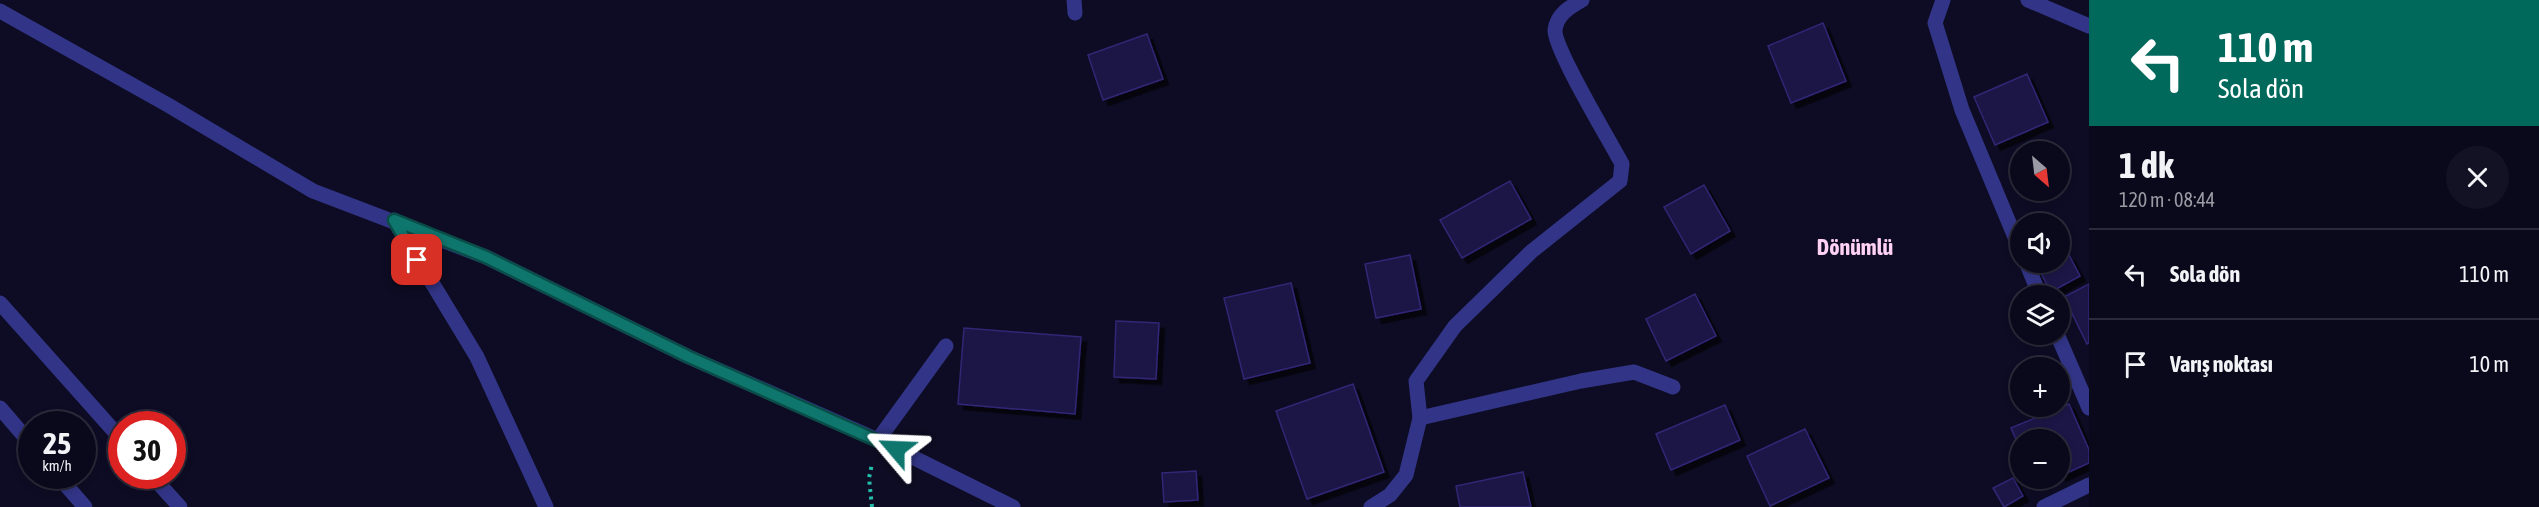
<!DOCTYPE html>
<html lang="tr">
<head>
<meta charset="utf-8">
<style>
  :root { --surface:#0a091b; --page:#131224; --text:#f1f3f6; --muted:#999aa3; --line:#2a2a3a }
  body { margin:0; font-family:"Asap Condensed",sans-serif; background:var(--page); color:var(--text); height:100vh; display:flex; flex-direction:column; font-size:22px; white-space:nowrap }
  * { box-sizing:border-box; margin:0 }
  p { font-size:20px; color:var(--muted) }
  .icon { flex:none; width:33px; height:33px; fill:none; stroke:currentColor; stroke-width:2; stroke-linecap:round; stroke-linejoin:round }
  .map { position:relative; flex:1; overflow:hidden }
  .sheet { display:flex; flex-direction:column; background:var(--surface); width:450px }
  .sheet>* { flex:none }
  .guide { background:#00695c; color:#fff; overflow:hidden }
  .needle { width:39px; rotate:152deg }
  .controls { position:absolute; left:2010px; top:141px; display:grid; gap:12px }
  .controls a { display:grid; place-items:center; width:60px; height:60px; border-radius:50%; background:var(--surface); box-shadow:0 3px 9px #0003,0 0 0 2px var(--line); font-size:30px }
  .speed { position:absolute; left:18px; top:411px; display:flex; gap:12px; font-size:30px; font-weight:700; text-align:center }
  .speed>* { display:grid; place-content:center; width:78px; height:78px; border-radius:50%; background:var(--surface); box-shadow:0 3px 9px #0003,0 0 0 2px var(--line); line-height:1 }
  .speed small { font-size:15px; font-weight:400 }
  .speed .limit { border:9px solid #d22; background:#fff; color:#111 }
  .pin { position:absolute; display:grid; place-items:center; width:51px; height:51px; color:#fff; margin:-26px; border-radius:12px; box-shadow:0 3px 9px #0006 }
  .me { position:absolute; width:66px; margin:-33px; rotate:296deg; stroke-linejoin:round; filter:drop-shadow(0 0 4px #0008) }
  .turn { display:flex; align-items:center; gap:21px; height:126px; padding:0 30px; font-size:27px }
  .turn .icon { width:78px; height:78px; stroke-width:2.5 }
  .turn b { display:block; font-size:42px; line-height:51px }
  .round { display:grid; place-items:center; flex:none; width:63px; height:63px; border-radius:32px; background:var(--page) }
  .head { display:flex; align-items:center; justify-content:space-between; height:102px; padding:0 30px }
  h1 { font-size:36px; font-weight:700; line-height:45px }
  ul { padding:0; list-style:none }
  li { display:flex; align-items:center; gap:18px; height:90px; padding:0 30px; border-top:2px solid var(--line) }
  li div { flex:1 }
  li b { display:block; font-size:22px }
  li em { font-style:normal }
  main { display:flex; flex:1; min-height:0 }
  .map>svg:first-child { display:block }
</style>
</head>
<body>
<main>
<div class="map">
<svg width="2089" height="507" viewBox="0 0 2089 507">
  <defs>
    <filter id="shadow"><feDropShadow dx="5.5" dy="5.5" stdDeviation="0" flood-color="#0009"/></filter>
  </defs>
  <rect width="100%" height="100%" fill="#0e0c24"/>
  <g fill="#1c1647" stroke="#302675" stroke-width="1.5" filter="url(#shadow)">
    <polygon points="1823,23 1846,81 1791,103 1768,46"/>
    <polygon points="1147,34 1163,79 1103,100 1088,55"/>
    <polygon points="2027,74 2048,122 1995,145 1974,97"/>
    <polygon points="1510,181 1531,219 1462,258 1440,220"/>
    <polygon points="1704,185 1730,231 1691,254 1664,207"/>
    <polygon points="1410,255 1421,309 1376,318 1365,264"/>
    <polygon points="2069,255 2080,276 2051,292 2040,271 2060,262"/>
    <polygon points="1291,283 1310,363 1244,379 1224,298"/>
    <polygon points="2089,284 2089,343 2087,344 2064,297"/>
    <polygon points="1695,294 1716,336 1666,361 1646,319"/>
    <polygon points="1116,321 1159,323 1156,379 1114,377"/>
    <polygon points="964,328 1081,337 1075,414 958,404"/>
    <polygon points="1353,384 1384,472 1307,499 1276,411"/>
    <polygon points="2069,404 2089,450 2089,463 2060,476 2060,440 2020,440 2020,449 2011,428"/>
    <polygon points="1725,405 1740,440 1671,470 1656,434"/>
    <polygon points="1805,429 1829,478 1770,506 1747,456"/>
    <polygon points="1196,471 1198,500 1164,502 1162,473"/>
    <polygon points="1523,472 1531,507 1460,507 1456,486"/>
    <polygon points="2013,478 2023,496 2004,507 1993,488"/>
  </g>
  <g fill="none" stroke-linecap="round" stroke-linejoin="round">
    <polyline stroke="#23bfaa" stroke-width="4" stroke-dasharray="3 4.5" stroke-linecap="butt" points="872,507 869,478 872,464"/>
    <g stroke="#323587" stroke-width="15">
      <polyline points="1074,0 1075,13"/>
      <polyline points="1943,0 1935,23 1962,110 2020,249"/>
      <polyline points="2028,0 2089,26"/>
      <polyline points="0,11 168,105 313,191 486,257 689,357 878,440 1013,507"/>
      <polyline points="394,220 477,357 546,507"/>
      <polyline points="2026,262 2040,296"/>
      <polyline points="0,303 122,440"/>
      <polyline points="2057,334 2089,408"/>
      <polyline points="0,408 32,445"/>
      <polyline points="1420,418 1581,381 1634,372 1673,387"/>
      <polyline points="878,440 946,346"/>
      <polyline points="58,476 85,507"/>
      <polyline points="152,476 180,507"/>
      <path d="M1371 507 1390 495 1406 475 1420 418 1416 381 1455 326 1532 251 1620 181 1622 164C1610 141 1554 49 1555 30 1557 14 1570 7 1582 0"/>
      <polyline points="2044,507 2089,485"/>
    </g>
  </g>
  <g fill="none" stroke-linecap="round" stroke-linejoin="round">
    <defs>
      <polyline id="route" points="417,260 394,220 486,257 689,357 896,449"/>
    </defs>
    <use href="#route" stroke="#0a4d48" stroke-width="15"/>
    <use href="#route" stroke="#0f766e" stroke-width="10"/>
  </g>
  <g text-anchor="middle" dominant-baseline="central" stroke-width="5" stroke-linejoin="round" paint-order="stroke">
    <g font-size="22" font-weight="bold" fill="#ffd1f2" stroke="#0e0c24">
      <text x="1855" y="247">Dönümlü</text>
    </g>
  </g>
</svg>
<div class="controls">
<a><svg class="needle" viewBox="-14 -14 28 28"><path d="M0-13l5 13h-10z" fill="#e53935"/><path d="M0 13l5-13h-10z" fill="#999aa3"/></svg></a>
<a><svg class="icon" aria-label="sound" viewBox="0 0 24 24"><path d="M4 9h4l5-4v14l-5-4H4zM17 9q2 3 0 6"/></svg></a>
<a><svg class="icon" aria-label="layers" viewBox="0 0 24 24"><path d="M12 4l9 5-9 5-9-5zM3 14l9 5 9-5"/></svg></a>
<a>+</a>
<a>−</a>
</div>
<div class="speed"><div>25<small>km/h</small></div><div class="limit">30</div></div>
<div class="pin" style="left:417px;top:260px;background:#d93025"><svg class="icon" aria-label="arrive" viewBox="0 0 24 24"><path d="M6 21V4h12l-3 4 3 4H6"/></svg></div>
<svg class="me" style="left:896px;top:449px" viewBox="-20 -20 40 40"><path d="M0-17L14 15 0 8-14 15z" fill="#0f766e" stroke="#fff" stroke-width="4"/></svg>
</div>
<section class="sheet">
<div class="guide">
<div class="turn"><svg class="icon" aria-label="left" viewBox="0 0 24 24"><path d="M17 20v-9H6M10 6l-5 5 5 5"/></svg><div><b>110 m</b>Sola dön</div></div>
</div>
<div class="head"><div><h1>1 dk</h1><p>120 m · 08:44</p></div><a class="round"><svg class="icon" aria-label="close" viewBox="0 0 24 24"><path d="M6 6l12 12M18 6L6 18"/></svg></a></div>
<ul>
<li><svg class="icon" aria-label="left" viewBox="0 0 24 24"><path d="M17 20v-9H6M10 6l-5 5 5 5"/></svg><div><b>Sola dön</b></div><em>110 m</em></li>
<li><svg class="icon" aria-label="arrive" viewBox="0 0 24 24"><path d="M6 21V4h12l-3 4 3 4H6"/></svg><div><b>Varış noktası</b></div><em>10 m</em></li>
</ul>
</section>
</main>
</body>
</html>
